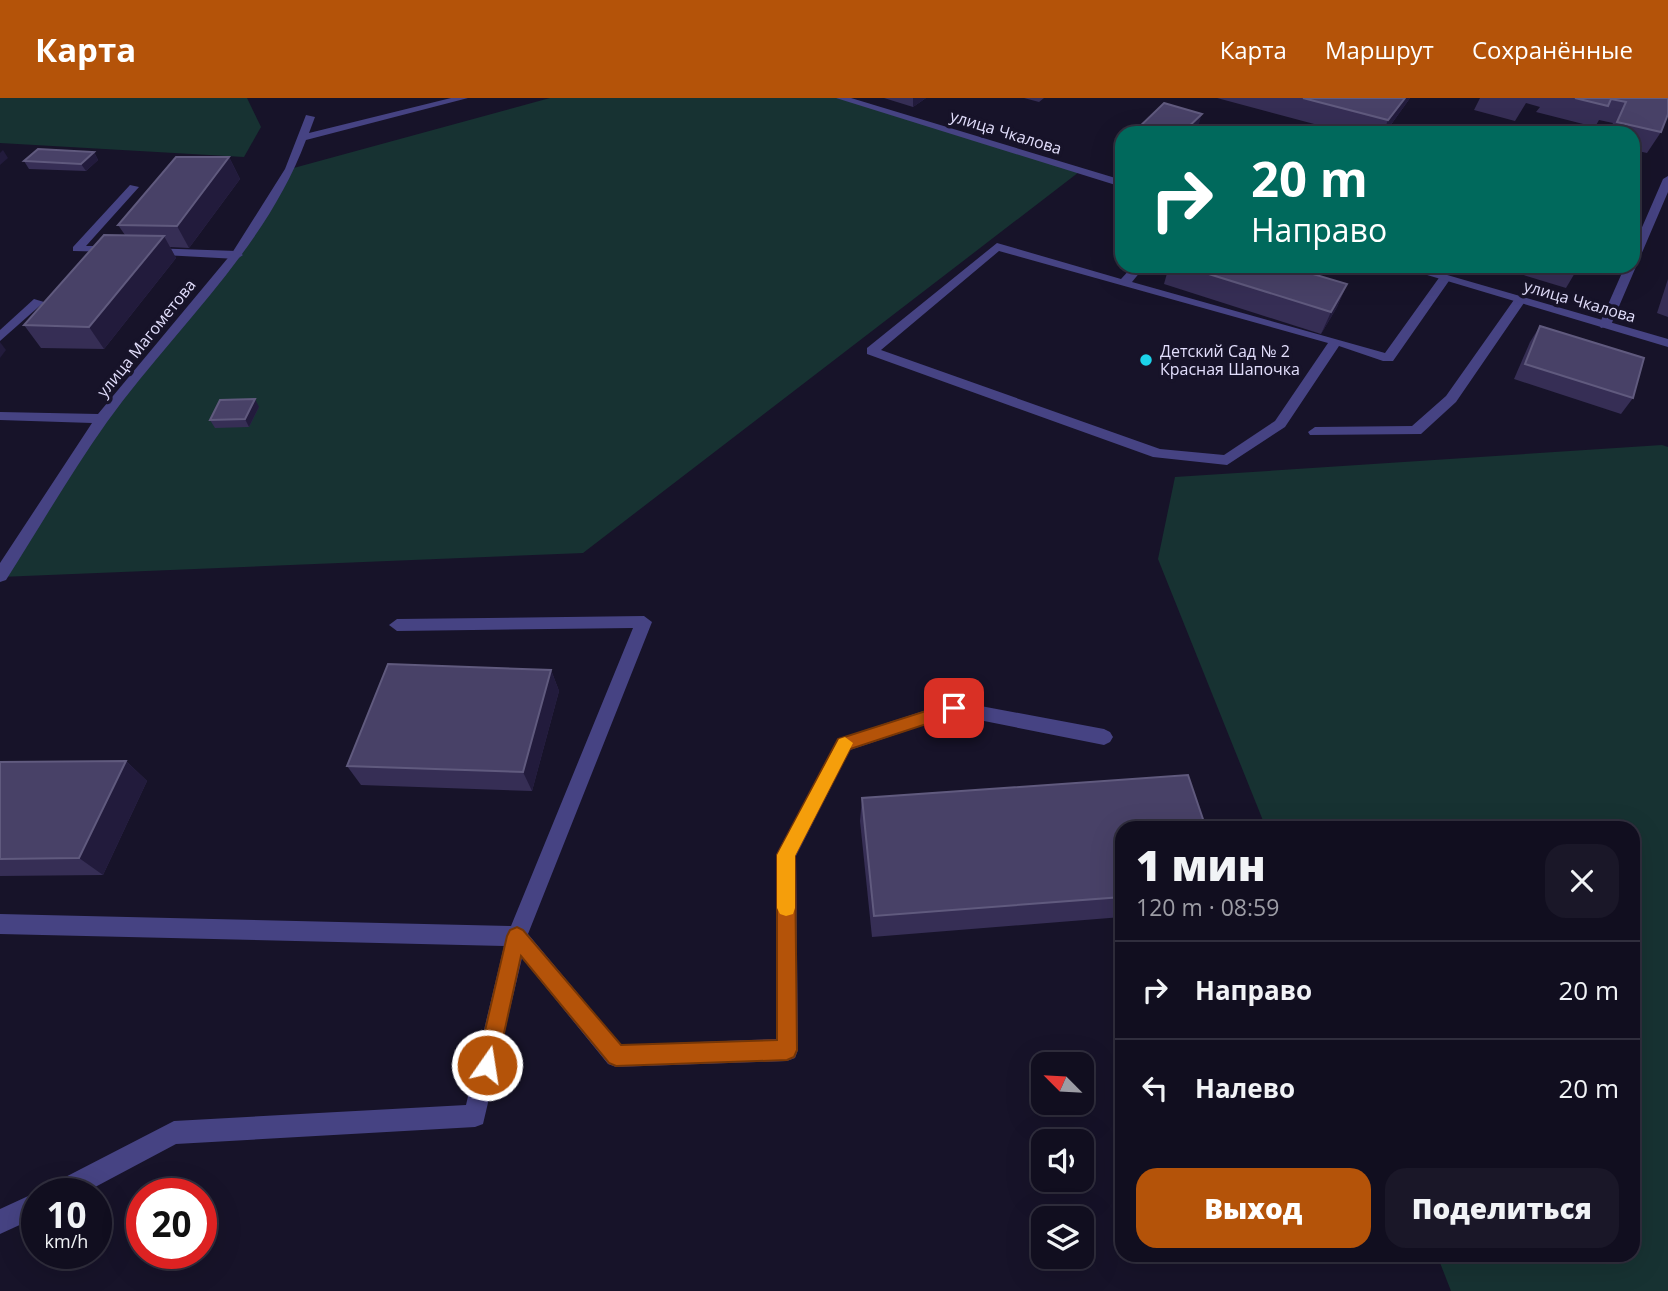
<!DOCTYPE html>
<html lang="ru">
<head>
<meta charset="utf-8">
<style>
  :root { --surface:#110e1f; --page:#1a1728; --text:#f1f3f6; --muted:#9c9ca4; --line:#302e3d; --accent:#b45309 }
  body { margin:0; font-family:"Open Sans",sans-serif; background:var(--page); color:var(--text); height:100vh; display:flex; flex-direction:column; font-size:26px; white-space:nowrap }
  * { box-sizing:border-box; margin:0 }
  p { font-size:23px; color:var(--muted) }
  .icon { flex:none; width:38px; height:38px; fill:none; stroke:currentColor; stroke-width:2; stroke-linecap:round; stroke-linejoin:round }
  .map { position:relative; flex:1; overflow:hidden }
  .drawer { position:absolute; left:1115px; top:723px; width:525px; height:441px; display:flex; flex-direction:column; background:var(--surface); border-radius:21px; box-shadow:0 7px 28px #0002,0 0 0 2px var(--line) }
  .drawer>* { flex:none }
  .guide { position:absolute; left:1115px; top:28px; width:525px; height:147px; border-radius:21px; box-shadow:0 7px 28px #0002,0 0 0 2px var(--line); background:#00695c; color:#fff; overflow:hidden }
  .needle { width:46px; rotate:294deg }
  .controls { position:absolute; left:1031px; top:954px; display:grid; gap:14px }
  .controls a { display:grid; place-items:center; width:63px; height:63px; border-radius:14px; background:var(--surface); box-shadow:0 7px 28px #0002,0 0 0 2px var(--line); font-size:35px }
  .speed { position:absolute; left:21px; top:1080px; display:flex; gap:14px; font-size:35px; font-weight:700; text-align:center }
  .speed>* { display:grid; place-content:center; width:91px; height:91px; border-radius:50%; background:var(--surface); box-shadow:0 7px 28px #0002,0 0 0 2px var(--line); line-height:1 }
  .speed small { font-size:18px; font-weight:400 }
  .speed .limit { border:10px solid #d22; background:#fff; color:#111 }
  .pin { position:absolute; display:grid; place-items:center; width:60px; height:60px; color:#fff; margin:-30px; border-radius:14px; box-shadow:0 4px 10px #0006 }
  .me { position:absolute; width:77px; margin:-38px; rotate:13deg; stroke-linejoin:round; filter:drop-shadow(0 0 5px #0008) }
  .turn { display:flex; align-items:center; gap:24px; height:147px; padding:0 21px; font-size:32px }
  .turn .icon { width:91px; height:91px; stroke-width:2.5 }
  .turn b { display:block; font-size:49px; line-height:60px }
  .round { display:grid; place-items:center; flex:none; width:74px; height:74px; border-radius:21px; background:var(--page) }
  .headline { display:flex; align-items:center; justify-content:space-between; height:119px; padding:0 21px }
  h1 { font-size:42px; font-weight:800; line-height:52px }
  .action { display:flex; gap:14px; margin-top:auto; padding:14px 21px }
  .action a { flex:1; height:80px; border-radius:21px; background:var(--accent); color:#fff; font-size:28px; font-weight:800; line-height:80px; text-align:center }
  .action a+a { background:var(--page); color:var(--text) }
  ul { padding:0; list-style:none }
  li { display:flex; align-items:center; gap:21px; height:98px; padding:0 21px; border-top:2px solid var(--line) }
  li div { flex:1 }
  li b { display:block; font-size:26px }
  li em { font-style:normal }
  header { display:flex; align-items:center; gap:42px; box-sizing:border-box; height:98px; padding:0 35px; background:var(--accent); color:#fff }
  header strong { font-size:33px }
  nav { display:flex; gap:38px; margin-inline-start:auto; font-size:24px }
  .map>svg:first-child { display:block }
</style>
</head>
<body>
<header>
<strong>Карта</strong>
<nav><a>Карта</a><a>Маршрут</a><a>Сохранённые</a></nav>
</header>
<div class="map">
<svg width="1668" height="1193" viewBox="0 0 1668 1193">
  <rect width="100%" height="100%" fill="#171329"/>
  <g fill="#173232">
    <polygon points="0,0 247,0 261,29 244,59 0,45"/>
    <polygon points="550,0 840,0 1079,74 583,455 0,479 102,321 237,157 290,71"/>
    <polygon points="1662,347 1668,349 1668,1193 1451,1193 1437,1157 1633,1157 1633,730 1266,730 1158,461 1175,379"/>
  </g>
  <g fill="none" stroke-linecap="round" stroke-linejoin="round">
    <g fill="#464383" fill-rule="evenodd">
      <polygon points="1668,78 1668,94 1611,227 1601,230 1599,227 1625,168 1633,168 1633,150 1663,81"/>
      <polygon points="130,87 139,89 86,148 114,148 120,152 118,154 73,153 73,149"/>
      <path d="M997 145 1121 181 1133 168H1145L1132 184 1385 255 1441 177 1451 180 1393 263H1383L1339 248 1285 329 1227 367 1153 359 867 256V250ZM999 153 1328 245 1275 323 1224 357 1160 351 881 252Z"/>
      <polygon points="149,150 237,153 243,157 237,161 145,156 143,154"/>
      <polygon points="1516,199 1526,202 1456,304 1421,336 1310,337 1308,334 1315,329 1412,328 1446,298"/>
      <polygon points="34,201 44,204 0,243 0,232"/>
      <polygon points="644,518 652,524 528,836 621,947 776,941 776,757 838,641 954,603 1104,631 1110,634 1113,639 1110,644 1104,647 954,617 850,652 796,758 798,952 795,960 787,963 616,969 608,966 522,860 483,1026 475,1029 176,1046 82,1096 44,1096 48,1088 174,1023 466,1007 504,848 0,836 0,816 511,828 633,530 397,533 389,527 397,521"/>
      <polygon points="37,1094 41,1096 37,1096 37,1119 0,1136 0,1111"/>
    </g>
    <g fill="#464383" fill-rule="evenodd">
      <path d="M451 0H468L306 42C265 152 174 231 107 324 71 375 39 430 6 482L0 484V465L92 325 0 322V314L98 316 232 155 285 71 306 17 315 19 309 35Z"/>
      <polygon points="836,0 851,0 1122,82 1122,89"/>
      <polygon points="1397,168 1416,168 1668,241 1668,249"/>
    </g>
  </g>
  <g fill="#362e55">
    <polygon points="884,0 926,0 913,9"/>
    <polygon points="1024,0 1044,0 1039,4"/>
    <polygon points="1217,0 1410,0 1385,35 1348,35"/>
    <polygon points="1480,0 1668,0 1661,34 1647,55 1633,52 1633,35 1608,35 1613,25 1599,22 1595,29 1536,14 1540,9 1526,5 1515,23 1474,12"/>
    <polygon points="94,54 98,62 86,73 29,71 24,63"/>
    <polygon points="229,59 240,81 189,150 170,149 176,160 104,251 41,250 24,227 125,137 118,127"/>
    <polygon points="1169,168 1286,168 1347,186 1337,209 1321,236 1164,186"/>
    <polygon points="1494,168 1579,168 1566,190"/>
    <polygon points="1668,181 1668,219 1657,215"/>
    <polygon points="1540,228 1633,300 1621,316 1514,281 1530,244"/>
    <polygon points="259,309 249,329 215,330 210,322"/>
    <polygon points="551,572 559,593 532,693 361,687 347,668"/>
    <polygon points="126,663 147,683 103,777 0,778 0,664"/>
    <polygon points="862,700 1122,730 1122,819 872,839 860,723"/>
  </g>
  <g fill="#221b3c">
    <polygon points="913,0 926,0 913,9"/>
    <polygon points="1405,0 1410,0 1385,35 1383,35 1388,22"/>
    <polygon points="1202,16 1196,35 1182,35"/>
    <polygon points="3,52 8,60 0,67 0,55"/>
    <polygon points="94,54 98,62 86,73 81,66"/>
    <polygon points="229,59 240,81 189,150 177,128"/>
    <polygon points="164,138 176,160 104,251 89,229"/>
    <polygon points="1347,186 1337,209 1321,236 1331,214"/>
    <polygon points="0,244 6,252 0,260"/>
    <polygon points="255,301 259,309 249,329 245,321"/>
    <polygon points="551,572 559,593 532,693 523,674"/>
    <polygon points="126,663 147,683 103,777 79,760"/>
  </g>
  <g fill="#484167" stroke="#605a7e" stroke-width="2">
    <polygon points="1303,0 1405,0 1388,22"/>
    <polygon points="1575,0 1668,0 1668,16 1661,34 1617,24 1626,4 1611,1 1608,8"/>
    <polygon points="1164,5 1202,16 1182,35 1133,35"/>
    <polygon points="38,51 94,54 81,66 24,63"/>
    <polygon points="176,59 229,59 177,128 118,127"/>
    <polygon points="104,137 164,138 89,229 24,227"/>
    <polygon points="1183,168 1286,168 1347,186 1331,214"/>
    <polygon points="1555,168 1579,168 1576,174"/>
    <polygon points="1540,228 1644,260 1633,300 1525,266"/>
    <polygon points="255,301 245,321 210,322 220,302"/>
    <polygon points="388,566 551,572 523,674 347,668"/>
    <polygon points="126,663 79,760 0,761 0,664"/>
    <polygon points="1188,677 1206,730 1122,730 1122,799 874,818 862,700"/>
  </g>
  <polygon fill="#b45309" stroke="#753606" stroke-width="2" points="954,604 962,610 960,615 850,651 795,757 797,952 794,959 787,962 616,968 609,965 521,858 497,967 494,974 487,977 480,974 477,967 507,838 510,832 517,829 523,832 621,947 777,942 777,757 780,751 838,641"/>
  <polygon fill="#f59e0b" points="845,639 853,645 795,758 795,810 793,816 786,818 780,816 777,810 777,757 839,641"/>
  <circle fill="#1cd3ea" stroke="#171329" stroke-width="2.5" cx="1146" cy="262" r="7"/>
  <g text-anchor="middle" dominant-baseline="central" stroke-width="7" stroke-linejoin="round" paint-order="stroke">
    <g font-size="16" fill="#e2defc" stroke="#171329">
      <text transform="translate(1006 34) rotate(17)">улица Чкалова</text>
      <text transform="translate(1580 203) rotate(16)">улица Чкалова</text>
      <text transform="translate(146 240) rotate(-51)">улица Магометова</text>
    </g>
    <g font-size="16" fill="#e2defc" stroke="#171329" text-anchor="start">
      <text x="1160" y="253">Детский Сад № 2<tspan x="1160" dy="18">Красная Шапочка</tspan></text>
    </g>
  </g>
</svg>
<div class="controls">
<a><svg class="needle" viewBox="-14 -14 28 28"><path d="M0-13l5 13h-10z" fill="#e53935"/><path d="M0 13l5-13h-10z" fill="#9c9ca4"/></svg></a>
<a><svg class="icon" aria-label="sound" viewBox="0 0 24 24"><path d="M4 9h4l5-4v14l-5-4H4zM17 9q2 3 0 6"/></svg></a>
<a><svg class="icon" aria-label="layers" viewBox="0 0 24 24"><path d="M12 4l9 5-9 5-9-5zM3 14l9 5 9-5"/></svg></a>
</div>
<div class="speed"><div>10<small>km/h</small></div><div class="limit">20</div></div>
<div class="pin" style="left:954px;top:610px;background:#d93025"><svg class="icon" aria-label="arrive" viewBox="0 0 24 24"><path d="M6 21V4h12l-3 4 3 4H6"/></svg></div>
<svg class="me" style="left:487px;top:967px" viewBox="-20 -20 40 40"><circle r="17" fill="#b45309" stroke="#fff" stroke-width="3"/><path d="M0-11L8 9 0 5-8 9z" fill="#fff"/></svg>
<div class="guide">
<div class="turn"><svg class="icon" aria-label="right" viewBox="0 0 24 24"><path d="M7 20v-9h11M14 6l5 5-5 5"/></svg><div><b>20 m</b>Направо</div></div>
</div>
<section class="drawer">
<div class="headline"><div><h1>1 мин</h1><p>120 m · 08:59</p></div><a class="round"><svg class="icon" aria-label="close" viewBox="0 0 24 24"><path d="M6 6l12 12M18 6L6 18"/></svg></a></div>
<ul>
<li><svg class="icon" aria-label="right" viewBox="0 0 24 24"><path d="M7 20v-9h11M14 6l5 5-5 5"/></svg><div><b>Направо</b></div><em>20 m</em></li>
<li><svg class="icon" aria-label="left" viewBox="0 0 24 24"><path d="M17 20v-9H6M10 6l-5 5 5 5"/></svg><div><b>Налево</b></div><em>20 m</em></li>
</ul>
<div class="action"><a>Выход</a><a>Поделиться</a></div>
</section>
</div>
</body>
</html>
